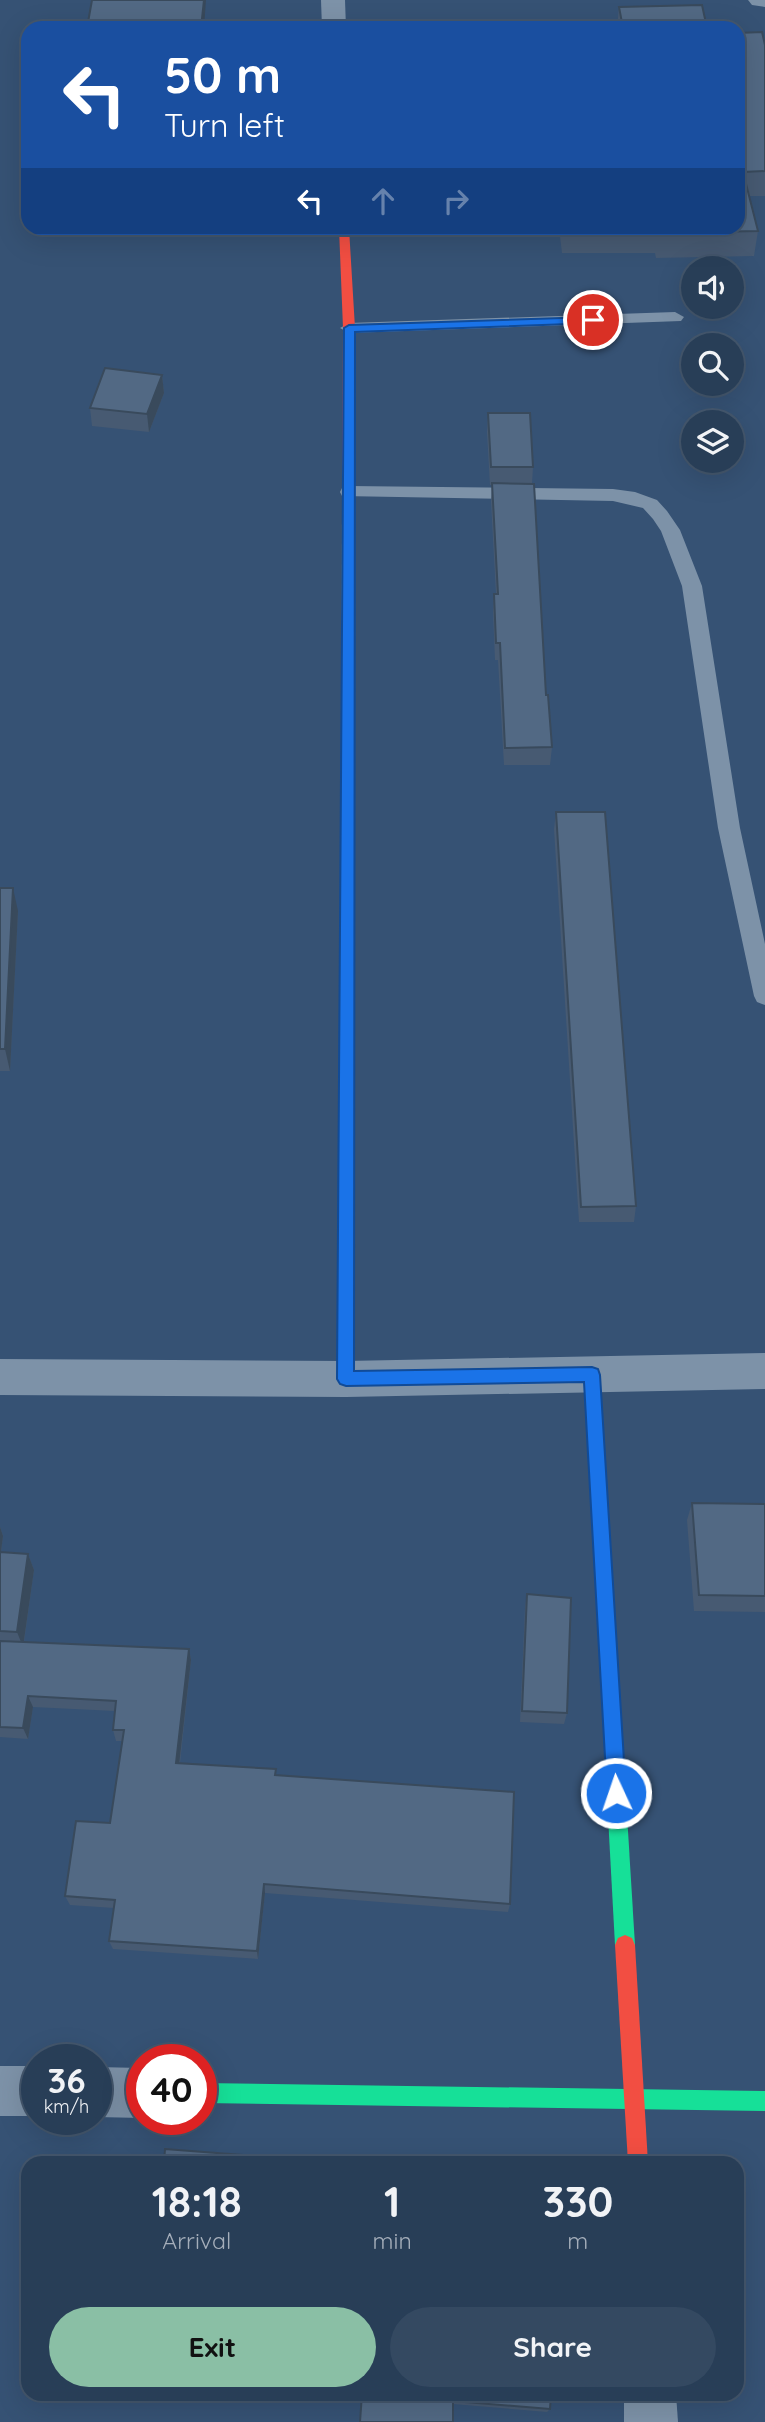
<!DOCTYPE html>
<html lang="en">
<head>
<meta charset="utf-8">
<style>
  :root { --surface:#283e57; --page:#344961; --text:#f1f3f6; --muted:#a5aeba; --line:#44576d; --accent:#8abfa5 }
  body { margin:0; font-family:Quicksand,sans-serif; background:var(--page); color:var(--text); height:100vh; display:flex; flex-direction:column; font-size:26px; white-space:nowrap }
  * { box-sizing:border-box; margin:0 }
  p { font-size:23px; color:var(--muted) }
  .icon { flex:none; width:38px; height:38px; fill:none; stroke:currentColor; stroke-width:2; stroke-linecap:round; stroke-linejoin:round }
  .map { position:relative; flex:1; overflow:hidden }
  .side { position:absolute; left:21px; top:2156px; width:723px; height:245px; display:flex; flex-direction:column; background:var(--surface); border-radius:21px; box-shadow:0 7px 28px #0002,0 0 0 2px var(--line) }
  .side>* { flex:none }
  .hud { position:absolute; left:21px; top:21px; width:724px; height:214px; border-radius:21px; box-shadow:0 7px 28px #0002,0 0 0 2px var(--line); background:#1a4fa0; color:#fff; overflow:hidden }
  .controls { position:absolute; left:681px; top:256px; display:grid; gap:14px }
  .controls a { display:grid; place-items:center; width:63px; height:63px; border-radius:50%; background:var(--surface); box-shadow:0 7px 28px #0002,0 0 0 2px var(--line); font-size:35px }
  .speed { position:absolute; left:21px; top:2044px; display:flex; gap:14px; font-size:35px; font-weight:700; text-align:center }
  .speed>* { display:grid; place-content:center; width:91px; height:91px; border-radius:50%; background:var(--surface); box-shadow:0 7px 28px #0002,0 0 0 2px var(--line); line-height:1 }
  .speed small { font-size:18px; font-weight:400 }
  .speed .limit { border:10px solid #d22; background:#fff; color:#111 }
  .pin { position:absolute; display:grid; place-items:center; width:60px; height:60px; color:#fff; margin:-30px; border:4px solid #fff; border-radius:50%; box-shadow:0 2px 7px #0007 }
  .me { position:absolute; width:77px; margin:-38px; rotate:357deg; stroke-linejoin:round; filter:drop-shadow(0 0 5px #0008) }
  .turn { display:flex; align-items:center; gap:24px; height:147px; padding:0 28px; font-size:32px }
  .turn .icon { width:91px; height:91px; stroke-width:2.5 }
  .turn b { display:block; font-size:49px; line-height:60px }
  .lanes { display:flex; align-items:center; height:66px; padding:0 28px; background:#0003; justify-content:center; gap:35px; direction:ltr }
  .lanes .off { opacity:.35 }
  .eta { display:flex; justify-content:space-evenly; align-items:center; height:119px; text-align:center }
  .eta b { font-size:42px; font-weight:800; line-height:49px }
  .cta { display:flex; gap:14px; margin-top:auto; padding:14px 28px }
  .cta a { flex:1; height:80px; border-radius:42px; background:var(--accent); color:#111; font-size:28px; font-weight:800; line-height:80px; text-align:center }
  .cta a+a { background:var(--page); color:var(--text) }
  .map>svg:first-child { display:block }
</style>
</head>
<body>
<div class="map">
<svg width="765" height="2422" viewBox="0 0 765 2422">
  <rect width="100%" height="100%" fill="#365274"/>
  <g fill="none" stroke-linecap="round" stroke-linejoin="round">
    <g fill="#7d92a8" fill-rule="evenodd">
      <polygon points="675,312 684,317 681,321 349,333 340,328 349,323"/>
      <polygon points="349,486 613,489 635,492 657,500 667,511 680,530 702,586 740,828 765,944 765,1005 757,1002 754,996 718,828 682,586 661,531 653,519 643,508 613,501 342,496 340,492 342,488"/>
    </g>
    <g fill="#7d92a8" fill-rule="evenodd">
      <polygon points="321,0 345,0 346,28 322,28"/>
      <polygon points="748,0 765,0 765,7 752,5"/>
      <polygon points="765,1353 765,1389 346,1397 0,1395 0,1359 346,1361"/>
      <rect x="0" y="2066" width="37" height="50"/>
      <polygon points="96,2067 142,2068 142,2118 96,2117"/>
      <polygon points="624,2394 676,2394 678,2422 624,2422"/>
    </g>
    <g fill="#16e098" fill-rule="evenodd">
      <polygon points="348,829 355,834 355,1155 352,1160 342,1160 339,1155 341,834"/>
      <polygon points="592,1368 598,1370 600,1375 635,1945 632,1952 625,1955 618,1952 615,1945 584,1375 586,1370"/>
      <polygon points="201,2083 765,2091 765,2111 201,2103"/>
    </g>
    <g fill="#ffcf43" fill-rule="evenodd">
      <polygon points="348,511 354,515 355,834 348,839 341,834 342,515"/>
      <polygon points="347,1149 352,1150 355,1155 354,1379 352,1384 346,1386 340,1384 338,1379 339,1155 342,1150"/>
    </g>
    <g fill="#f24e42" fill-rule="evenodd">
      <polygon points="339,228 349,228 355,328 354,515 348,519 342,515 343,328"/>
      <polygon points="625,1935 632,1938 635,1945 648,2163 628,2163 615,1945 618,1938"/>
    </g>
  </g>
  <g fill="#475a72">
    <polygon points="619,7 707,28 617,28"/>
    <polygon points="738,33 765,45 765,196 749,196 758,231 754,256 656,258 655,253 562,253 559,228 738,228"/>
    <polygon points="90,228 144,228 144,230 90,231"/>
    <polygon points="162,375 164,393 149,432 92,426 90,408"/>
    <polygon points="488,413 533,467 532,484 546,695 552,747 550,765 504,765 498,660 495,660 493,612 494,594 496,594 491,501 492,485 490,485 487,432"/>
    <polygon points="556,812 636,1206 634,1222 579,1222 554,829"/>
    <polygon points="0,888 18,911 10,1071 0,1071"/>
    <polygon points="692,1503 765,1504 765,1612 694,1611 687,1520"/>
    <polygon points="0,1527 3,1536 1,1552 28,1554 34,1570 24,1642 189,1649 191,1660 180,1763 276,1775 510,1904 508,1912 265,1893 258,1959 113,1949 109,1941 114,1908 70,1905 65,1896 110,1823 122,1741 116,1741 113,1730 115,1711 33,1707 28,1739 0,1737"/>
    <polygon points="527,1594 567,1713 564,1724 520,1722 525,1607"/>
    <polygon points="362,2394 550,2409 547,2412 453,2404"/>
  </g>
  <g fill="#394a5c">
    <polygon points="204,0 206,0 204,28 201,28"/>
    <polygon points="162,375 164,393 149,432 147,414"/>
    <polygon points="13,888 18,911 10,1071 5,1049"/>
    <polygon points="0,1527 3,1536 0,1559"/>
    <polygon points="28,1554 34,1570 23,1647 17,1632"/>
    <polygon points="189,1649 191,1660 178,1774 176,1763"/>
    <polygon points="28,1696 33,1707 28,1739 23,1728"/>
    <polygon points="264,1884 265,1893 258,1959 257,1951"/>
  </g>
  <g fill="#526984" stroke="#394a5c" stroke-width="2">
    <polygon points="92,0 204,0 201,28 87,28"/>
    <polygon points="702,5 707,28 623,28 619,7"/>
    <polygon points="762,32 765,45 765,171 743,172 758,231 659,233 658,228 564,228 738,228 738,33"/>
    <polygon points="105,368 162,375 147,414 90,408"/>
    <polygon points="488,413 530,413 533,467 491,467"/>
    <polygon points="492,483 534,484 546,695 548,695 552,747 505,748 500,643 496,643 494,594 498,594"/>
    <polygon points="556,812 605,812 636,1206 581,1207"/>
    <polygon points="0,888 13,888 5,1049 0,1049"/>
    <polygon points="692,1503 765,1504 765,1596 699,1595"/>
    <polygon points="0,1552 28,1554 17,1632 0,1631"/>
    <polygon points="527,1594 571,1598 567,1713 522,1711"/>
    <polygon points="0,1641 189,1649 176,1763 276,1769 275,1775 514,1792 510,1904 264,1884 257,1951 109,1941 115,1900 65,1896 76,1821 110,1823 124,1730 113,1730 116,1701 28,1696 23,1728 0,1727"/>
    <polygon points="165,2149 255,2156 255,2163 164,2163"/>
    <polygon points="362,2394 551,2394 550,2409 453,2401 453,2422 360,2422"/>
  </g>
  <polygon fill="#1a73e8" stroke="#114b97" stroke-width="2" points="593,317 597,318 597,323 355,332 354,1371 592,1367 598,1369 600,1375 626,1793 623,1799 616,1802 610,1799 607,1793 584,1382 346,1386 340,1384 337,1379 344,328 349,325"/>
</svg>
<div class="controls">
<a><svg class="icon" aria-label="sound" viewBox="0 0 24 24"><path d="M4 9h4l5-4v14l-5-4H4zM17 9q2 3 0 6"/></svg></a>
<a><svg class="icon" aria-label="search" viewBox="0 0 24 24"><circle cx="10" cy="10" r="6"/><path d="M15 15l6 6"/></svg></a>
<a><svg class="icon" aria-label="layers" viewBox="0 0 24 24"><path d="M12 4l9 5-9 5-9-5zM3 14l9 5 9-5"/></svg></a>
</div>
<div class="speed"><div>36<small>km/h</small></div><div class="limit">40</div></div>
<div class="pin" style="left:593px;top:320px;background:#d93025"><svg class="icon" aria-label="arrive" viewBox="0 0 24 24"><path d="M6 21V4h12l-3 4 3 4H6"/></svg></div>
<svg class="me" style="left:616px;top:1793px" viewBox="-20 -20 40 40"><circle r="17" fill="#1a73e8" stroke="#fff" stroke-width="3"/><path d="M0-11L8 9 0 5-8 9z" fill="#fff"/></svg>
<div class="hud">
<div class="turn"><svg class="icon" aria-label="left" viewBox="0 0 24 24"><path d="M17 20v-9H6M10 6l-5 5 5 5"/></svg><div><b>50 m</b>Turn left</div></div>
<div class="lanes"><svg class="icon" aria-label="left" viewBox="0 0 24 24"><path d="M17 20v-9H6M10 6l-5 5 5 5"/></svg><svg class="icon off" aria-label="ahead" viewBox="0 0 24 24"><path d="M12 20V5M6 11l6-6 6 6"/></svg><svg class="icon off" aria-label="right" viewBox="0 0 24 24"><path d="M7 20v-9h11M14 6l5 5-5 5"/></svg></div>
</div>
<section class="side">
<div class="eta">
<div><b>18:18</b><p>Arrival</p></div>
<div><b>1</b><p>min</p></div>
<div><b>330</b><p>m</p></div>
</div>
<div class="cta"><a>Exit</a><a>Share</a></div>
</section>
</div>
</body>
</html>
